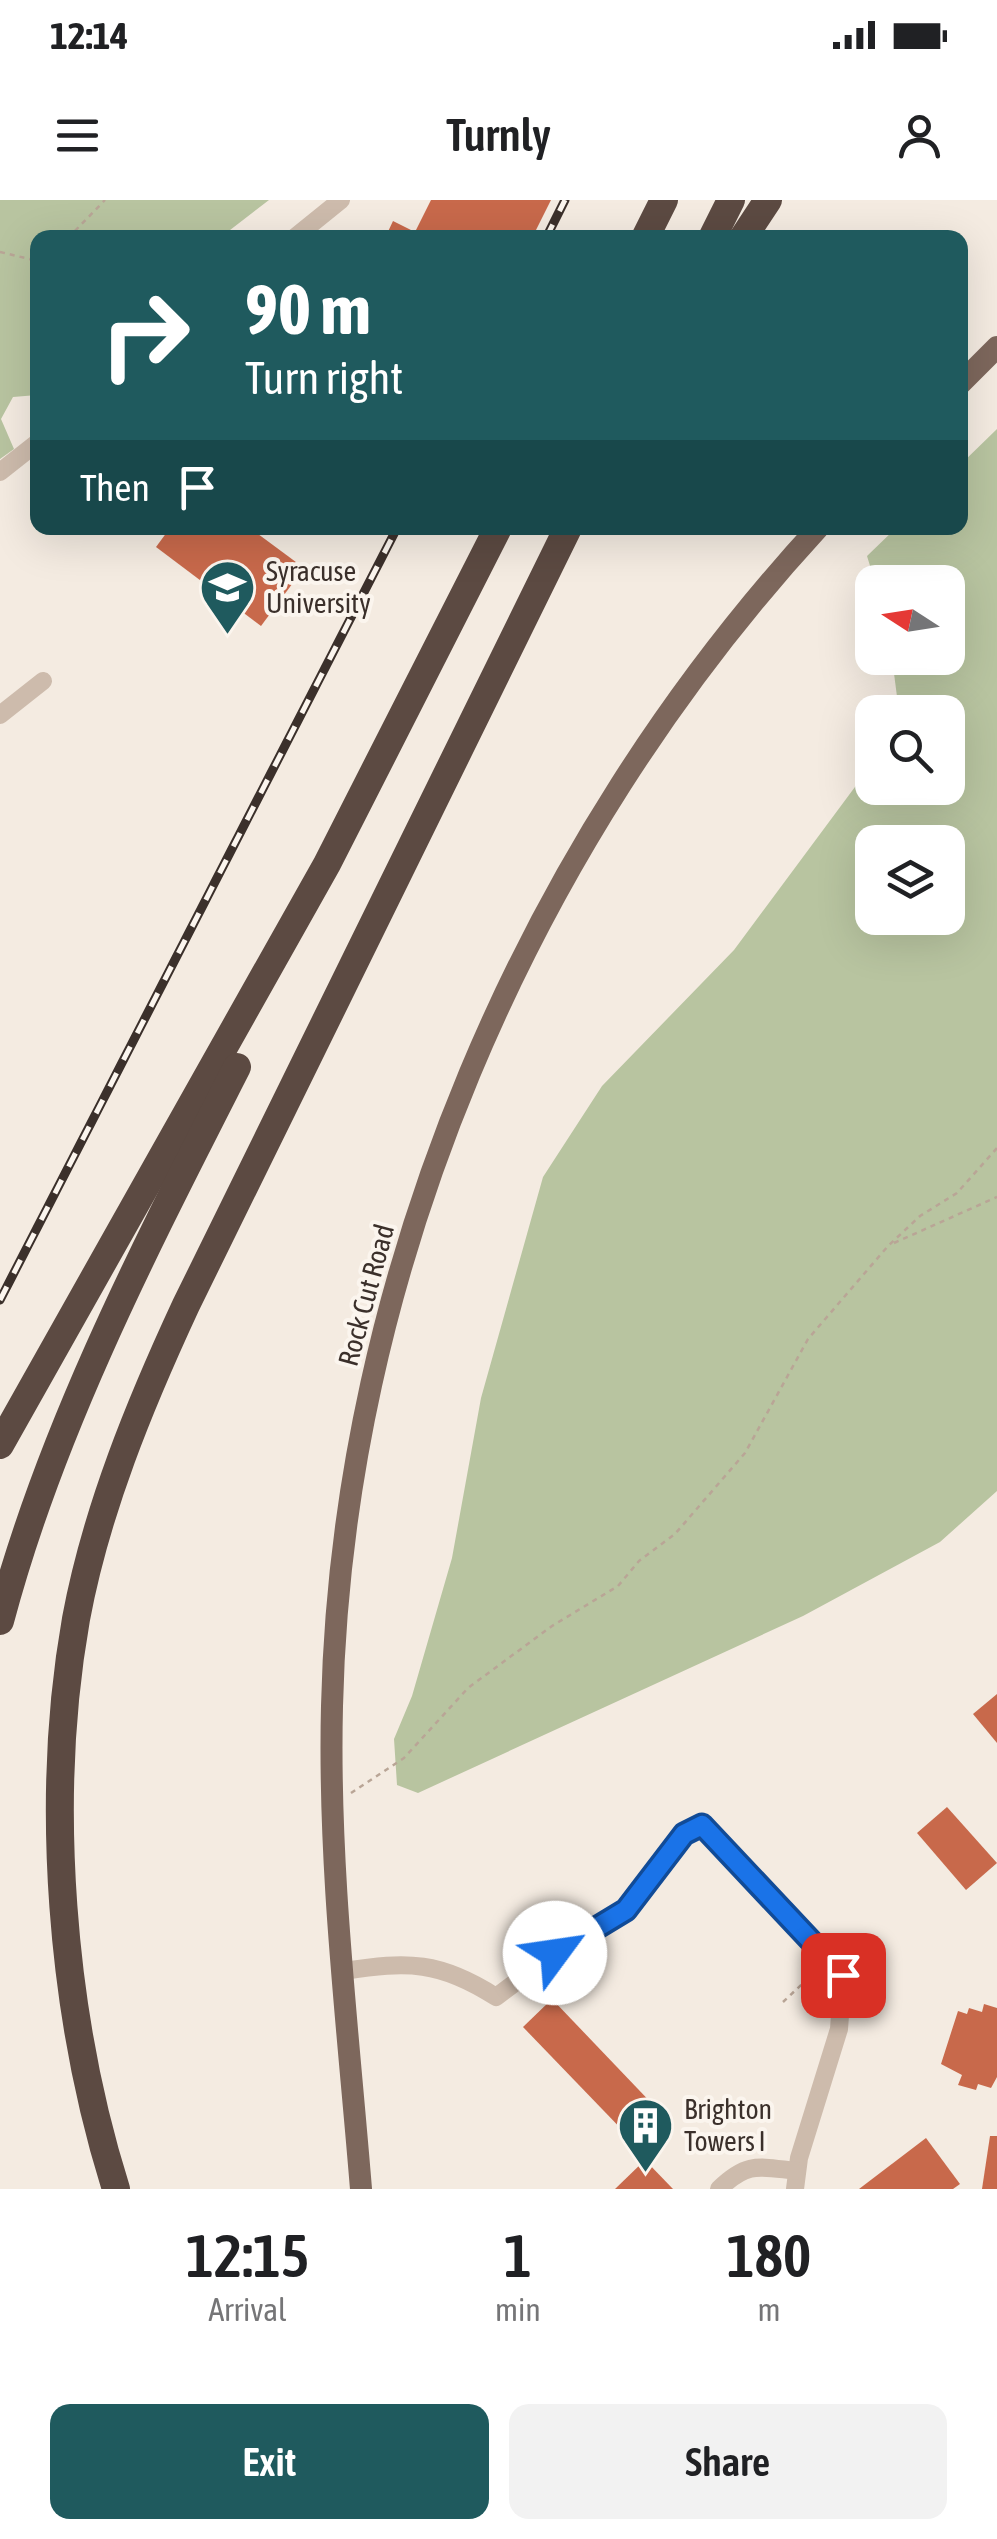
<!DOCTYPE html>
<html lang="en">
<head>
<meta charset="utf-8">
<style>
  :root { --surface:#fff; --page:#f2f2f2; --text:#202124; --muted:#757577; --accent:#1f5a5e }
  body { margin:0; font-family:"Asap Condensed",sans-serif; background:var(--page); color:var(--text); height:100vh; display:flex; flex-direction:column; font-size:38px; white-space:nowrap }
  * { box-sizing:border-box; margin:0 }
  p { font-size:32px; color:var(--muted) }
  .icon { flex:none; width:55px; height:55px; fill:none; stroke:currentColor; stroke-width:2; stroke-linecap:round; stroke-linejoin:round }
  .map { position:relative; height:1989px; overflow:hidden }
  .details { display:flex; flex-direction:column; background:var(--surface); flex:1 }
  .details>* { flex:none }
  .banner { position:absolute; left:30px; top:30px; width:938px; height:305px; border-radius:20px; box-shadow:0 10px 40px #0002; background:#1f5a5e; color:#fff; overflow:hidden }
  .needle { width:65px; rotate:282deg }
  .tools { position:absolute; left:855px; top:365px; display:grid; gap:20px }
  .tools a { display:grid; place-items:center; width:110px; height:110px; border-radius:20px; background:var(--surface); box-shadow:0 10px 40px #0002; font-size:50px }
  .pin { position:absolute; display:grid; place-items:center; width:85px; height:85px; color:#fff; margin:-42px; border-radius:20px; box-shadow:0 5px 15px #0006 }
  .me { position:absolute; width:110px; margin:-55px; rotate:59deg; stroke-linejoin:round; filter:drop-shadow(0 0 8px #0008) }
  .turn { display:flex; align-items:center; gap:35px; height:210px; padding:0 50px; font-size:45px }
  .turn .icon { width:130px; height:130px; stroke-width:2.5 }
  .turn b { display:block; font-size:70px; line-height:85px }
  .then { display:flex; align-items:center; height:95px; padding:0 50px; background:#0003; gap:20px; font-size:38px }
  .eta { display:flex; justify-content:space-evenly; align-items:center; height:170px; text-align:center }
  .eta b { font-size:60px; font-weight:600; line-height:70px }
  .button { display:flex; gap:20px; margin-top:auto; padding:20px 50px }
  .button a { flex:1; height:115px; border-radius:20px; background:var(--accent); color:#fff; font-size:40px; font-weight:600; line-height:115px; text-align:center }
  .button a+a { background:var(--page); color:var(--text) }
  .status { display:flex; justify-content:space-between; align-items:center; height:70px; padding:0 50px; background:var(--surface); direction:ltr }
  .status svg { height:28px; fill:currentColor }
  header { display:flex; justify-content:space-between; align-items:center; height:130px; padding:0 50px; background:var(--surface); font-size:45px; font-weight:600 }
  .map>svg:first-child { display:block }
</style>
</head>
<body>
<div class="status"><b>12:14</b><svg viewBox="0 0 49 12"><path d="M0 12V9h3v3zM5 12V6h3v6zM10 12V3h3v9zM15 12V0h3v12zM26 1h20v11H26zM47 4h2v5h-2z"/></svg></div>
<header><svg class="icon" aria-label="menu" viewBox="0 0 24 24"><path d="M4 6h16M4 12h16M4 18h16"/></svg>Turnly<svg class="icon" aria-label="person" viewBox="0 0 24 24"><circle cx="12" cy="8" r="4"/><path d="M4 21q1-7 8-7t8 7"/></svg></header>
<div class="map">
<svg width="997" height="1989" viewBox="0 0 997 1989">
  <rect width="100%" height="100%" fill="#f4ebe1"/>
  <g fill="#b8c4a0" fill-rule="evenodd">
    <polygon points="0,0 269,0 221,37 38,38 37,195 13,197 1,219 14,249 0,259"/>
    <path d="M997 229V1291L940 1342 803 1416 418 1593 397 1585 394 1539 412 1496 452 1358 481 1198 543 977 602 886 734 750 872 564V588H948V512H899L892 458H948V382H875L867 356 896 328H960V265ZM872 642H948V718H872Z"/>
  </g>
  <g fill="#c8694b">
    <polygon points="431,0 551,0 532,38 385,38 393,21 415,32"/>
    <polygon points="170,328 250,328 304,368 261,426 156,347"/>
    <polygon points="997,1494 997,1543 973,1514"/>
    <polygon points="947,1607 997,1663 966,1690 917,1633"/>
    <polygon points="552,1799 659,1911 630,1938 523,1827"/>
    <polygon points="984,1804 997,1808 997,1877 991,1888 978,1884 976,1890 958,1885 962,1875 941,1864 958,1811 967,1814 969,1808 982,1812"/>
    <polygon points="990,1936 997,1936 997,1989 982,1989"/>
    <polygon points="926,1938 960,1984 953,1989 859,1989"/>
    <polygon points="645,1960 673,1989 615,1989"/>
  </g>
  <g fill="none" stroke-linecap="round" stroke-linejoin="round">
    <g stroke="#b9a596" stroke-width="2.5" stroke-dasharray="5 5" stroke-linecap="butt">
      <polyline points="68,38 105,0"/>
      <polyline points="0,52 38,61"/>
      <polyline points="894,1043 997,997"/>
      <polyline points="351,1593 404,1558 468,1488 552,1426 618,1386 639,1361 675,1334 745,1253 808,1139 888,1046 920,1016 957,993 997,948"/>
      <polyline points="783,1802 817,1770"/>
    </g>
    <g stroke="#cdbbac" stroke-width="18">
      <polyline points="294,38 341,0"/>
      <polyline points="0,272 38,242"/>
      <polyline points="0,515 43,481"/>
      <path d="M344 1771C408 1761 440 1761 496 1797L555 1753 626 1710 684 1634 702 1625 843 1775 839 1829 799 1958 795 1989"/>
      <path d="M719 1989C748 1961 759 1967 797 1971"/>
    </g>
    <g stroke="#7d675c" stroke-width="22">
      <polyline points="960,184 997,147"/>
      <path d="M361 1989C348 1828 328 1667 332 1506 342 1074 527 644 818 328"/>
    </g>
    <g stroke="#5c4a42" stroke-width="28">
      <polyline points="645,38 664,0"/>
      <polyline points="712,38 731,0"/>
      <polyline points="743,38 768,0"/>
      <polyline points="0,1245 327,664 498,328"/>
      <path d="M0 1421C51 1228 147 1044 237 867"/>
      <path d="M116 1989C61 1815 44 1599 76 1419 96 1311 140 1204 186 1105L568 328"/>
    </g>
    <defs>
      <g id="rail">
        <polyline points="546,38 565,0"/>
        <polyline points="0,1100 397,328"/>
      </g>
    </defs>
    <use href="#rail" stroke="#3b302b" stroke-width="9"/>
    <use href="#rail" stroke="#fbf5ee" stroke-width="5" stroke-dasharray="15" stroke-linecap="butt"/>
  </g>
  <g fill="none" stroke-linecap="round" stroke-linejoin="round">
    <defs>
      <polyline id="route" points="555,1753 626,1710 684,1634 702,1625 843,1775"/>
    </defs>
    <use href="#route" stroke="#114b97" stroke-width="25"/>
    <use href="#route" stroke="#1a73e8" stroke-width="18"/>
  </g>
  <defs>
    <symbol id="university-pin" viewBox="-11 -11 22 30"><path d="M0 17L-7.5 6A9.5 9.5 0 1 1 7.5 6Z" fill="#1f5a5e" stroke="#fbf5ee"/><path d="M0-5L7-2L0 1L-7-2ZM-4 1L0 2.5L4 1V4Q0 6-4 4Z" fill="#fff"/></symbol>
    <symbol id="building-pin" viewBox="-11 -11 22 30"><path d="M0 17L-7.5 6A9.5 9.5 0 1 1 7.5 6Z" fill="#1f5a5e" stroke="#fbf5ee"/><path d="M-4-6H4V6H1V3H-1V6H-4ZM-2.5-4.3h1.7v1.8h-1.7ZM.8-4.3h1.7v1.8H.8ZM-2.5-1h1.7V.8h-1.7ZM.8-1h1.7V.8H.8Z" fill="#fff"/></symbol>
  </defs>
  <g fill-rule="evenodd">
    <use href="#university-pin" x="196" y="356" width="63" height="86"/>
    <use href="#building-pin" x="614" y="1894" width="63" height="86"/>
  </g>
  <g text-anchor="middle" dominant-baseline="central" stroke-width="8" stroke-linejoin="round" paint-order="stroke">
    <g font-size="28" fill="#3b302b" stroke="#fbf5ee" text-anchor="start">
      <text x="266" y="371">Syracuse<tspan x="266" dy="32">University</tspan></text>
      <text x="684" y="1909">Brighton<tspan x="684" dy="32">Towers I</tspan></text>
    </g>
    <g font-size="28" fill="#3b302b" stroke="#fbf5ee">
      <text transform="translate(366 1095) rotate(-75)">Rock Cut Road</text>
    </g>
  </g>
</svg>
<div class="tools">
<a><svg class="needle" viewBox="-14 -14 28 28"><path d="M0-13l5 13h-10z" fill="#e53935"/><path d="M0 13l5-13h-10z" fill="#757577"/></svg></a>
<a><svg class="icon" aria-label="search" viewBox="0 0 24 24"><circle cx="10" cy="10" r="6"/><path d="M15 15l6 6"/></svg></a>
<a><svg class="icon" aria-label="layers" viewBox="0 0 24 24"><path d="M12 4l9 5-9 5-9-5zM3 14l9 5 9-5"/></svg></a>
</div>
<div class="pin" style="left:843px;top:1775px;background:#d93025"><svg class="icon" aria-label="arrive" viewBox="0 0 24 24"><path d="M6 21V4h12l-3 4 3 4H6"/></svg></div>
<svg class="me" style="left:555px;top:1753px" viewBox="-20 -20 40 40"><circle r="19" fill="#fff"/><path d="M0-13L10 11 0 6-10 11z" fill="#1a73e8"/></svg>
<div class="banner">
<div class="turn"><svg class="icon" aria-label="right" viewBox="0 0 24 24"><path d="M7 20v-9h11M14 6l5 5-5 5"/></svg><div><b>90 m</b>Turn right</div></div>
<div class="then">Then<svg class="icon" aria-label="arrive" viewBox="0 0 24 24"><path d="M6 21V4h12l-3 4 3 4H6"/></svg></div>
</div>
</div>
<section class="details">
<div class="eta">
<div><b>12:15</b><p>Arrival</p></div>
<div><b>1</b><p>min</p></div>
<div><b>180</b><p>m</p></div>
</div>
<div class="button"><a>Exit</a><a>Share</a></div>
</section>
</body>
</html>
